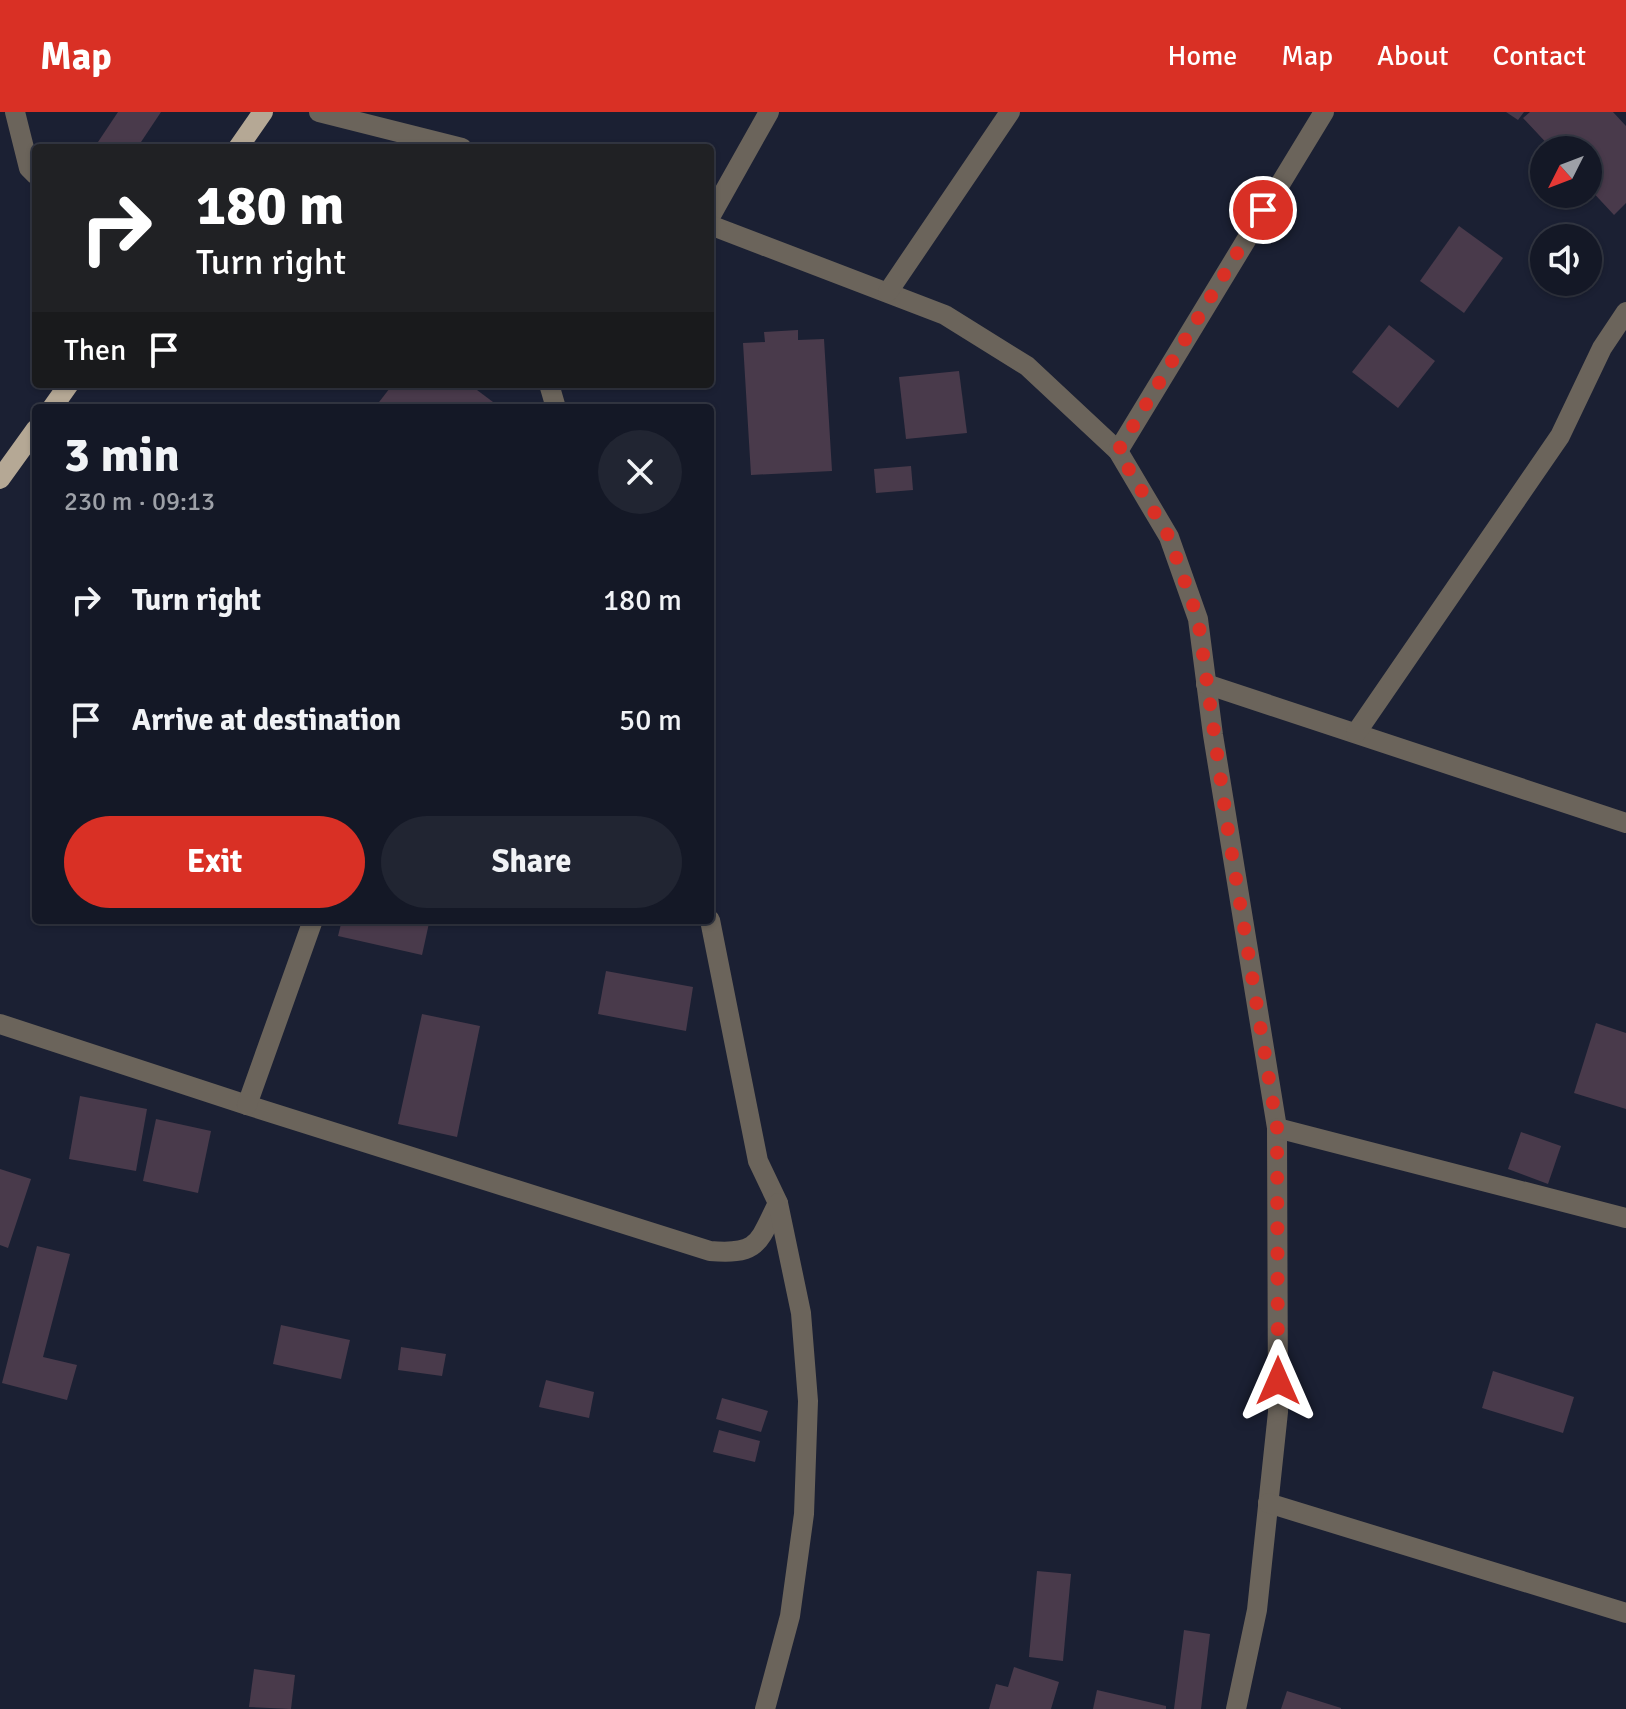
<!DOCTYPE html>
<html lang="en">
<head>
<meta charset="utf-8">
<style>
  :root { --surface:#141826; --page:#212532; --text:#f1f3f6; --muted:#9da0a7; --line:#333743; --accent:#d93025 }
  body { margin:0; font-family:Signika,sans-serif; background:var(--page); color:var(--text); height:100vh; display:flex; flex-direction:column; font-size:30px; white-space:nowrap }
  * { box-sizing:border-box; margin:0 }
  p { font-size:26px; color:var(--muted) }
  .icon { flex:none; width:44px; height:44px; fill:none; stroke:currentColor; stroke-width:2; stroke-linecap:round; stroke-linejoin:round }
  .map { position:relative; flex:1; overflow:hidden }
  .side { position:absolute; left:32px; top:292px; width:682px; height:520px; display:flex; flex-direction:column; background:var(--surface); border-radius:8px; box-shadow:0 2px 6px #0004,0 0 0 2px var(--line) }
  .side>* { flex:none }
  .banner { position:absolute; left:32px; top:32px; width:682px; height:244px; border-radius:8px; box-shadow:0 2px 6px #0004,0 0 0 2px var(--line); background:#202124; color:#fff; overflow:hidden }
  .needle { width:52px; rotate:228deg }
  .controls { position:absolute; left:1530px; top:24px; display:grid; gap:16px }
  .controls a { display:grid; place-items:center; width:72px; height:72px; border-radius:50%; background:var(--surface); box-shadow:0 2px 6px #0004,0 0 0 2px var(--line); font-size:40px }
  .pin { position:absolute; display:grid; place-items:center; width:68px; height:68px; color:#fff; margin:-34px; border:4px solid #fff; border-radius:50%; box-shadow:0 2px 8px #0007 }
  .me { position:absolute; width:88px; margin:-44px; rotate:0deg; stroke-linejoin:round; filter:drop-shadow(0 0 6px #0008) }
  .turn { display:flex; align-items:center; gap:28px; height:168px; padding:0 32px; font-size:36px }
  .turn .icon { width:104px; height:104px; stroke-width:2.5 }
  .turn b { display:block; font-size:56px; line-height:68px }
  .then { display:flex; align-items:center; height:76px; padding:0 32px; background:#0003; gap:16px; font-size:30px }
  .round { display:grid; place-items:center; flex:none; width:84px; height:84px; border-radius:42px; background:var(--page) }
  .summary { display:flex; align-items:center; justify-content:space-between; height:136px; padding:0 32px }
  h1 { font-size:48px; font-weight:700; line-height:60px }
  .primary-button { display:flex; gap:16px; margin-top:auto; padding:16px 32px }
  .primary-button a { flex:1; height:92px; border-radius:48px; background:var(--accent); color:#fff; font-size:32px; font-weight:700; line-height:92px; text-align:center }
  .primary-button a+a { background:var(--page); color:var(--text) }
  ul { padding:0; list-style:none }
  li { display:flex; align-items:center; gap:24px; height:120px; padding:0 32px }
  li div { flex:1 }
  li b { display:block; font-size:30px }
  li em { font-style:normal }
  header { display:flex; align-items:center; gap:48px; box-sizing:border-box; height:112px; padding:0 40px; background:var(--accent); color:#fff }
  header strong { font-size:38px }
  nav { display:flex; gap:44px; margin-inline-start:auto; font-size:28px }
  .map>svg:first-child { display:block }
</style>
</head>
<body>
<header>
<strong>Map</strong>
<nav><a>Home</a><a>Map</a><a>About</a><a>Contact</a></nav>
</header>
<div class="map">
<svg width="1626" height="1597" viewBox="0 0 1626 1597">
  <rect width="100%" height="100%" fill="#1b2033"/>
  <g fill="#493a4b">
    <polygon points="118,0 161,0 137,36 94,36"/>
    <polygon points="1506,0 1524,0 1518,8"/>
    <polygon points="1530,0 1613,0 1626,14 1626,91 1614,103 1588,75 1588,38 1553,38 1523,6"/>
    <polygon points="1459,114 1503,146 1464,201 1420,169"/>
    <polygon points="1389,213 1435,249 1398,296 1352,260"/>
    <polygon points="798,218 798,228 824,227 832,359 751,363 743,231 765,230 764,220"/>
    <polygon points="959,259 967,321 906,327 899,265"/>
    <polygon points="393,272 469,272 501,296 379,296 376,294"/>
    <polygon points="911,354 913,378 876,381 874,357"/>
    <polygon points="342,808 416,808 429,811 422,843 338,824"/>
    <polygon points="606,859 693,875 686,919 598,902"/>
    <polygon points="422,902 480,914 457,1025 398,1012"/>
    <polygon points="1596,911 1626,921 1626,997 1574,981"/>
    <polygon points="80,984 147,997 136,1059 69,1047"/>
    <polygon points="156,1007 211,1019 198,1081 143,1069"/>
    <polygon points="1521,1020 1561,1034 1548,1072 1508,1057"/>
    <polygon points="0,1057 31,1067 8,1136 0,1133"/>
    <polygon points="37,1134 70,1142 43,1245 77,1253 67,1288 2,1271"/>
    <polygon points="281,1213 350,1228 341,1267 273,1252"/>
    <polygon points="401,1235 446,1242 442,1264 398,1258"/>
    <polygon points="1493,1259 1574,1285 1563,1321 1482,1296"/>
    <polygon points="546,1268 594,1280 589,1306 539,1295"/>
    <polygon points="722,1286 768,1299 761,1320 716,1307"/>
    <polygon points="719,1318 760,1329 755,1350 713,1340"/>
    <polygon points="1037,1459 1071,1462 1063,1549 1029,1545"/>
    <polygon points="1184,1518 1210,1522 1201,1597 1174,1597"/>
    <polygon points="1014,1555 1059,1570 1051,1597 989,1597 996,1572 1008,1575"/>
    <polygon points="254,1557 295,1563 291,1597 249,1595"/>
    <polygon points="1097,1578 1166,1594 1166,1597 1093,1597"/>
    <polygon points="1287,1579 1341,1596 1341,1597 1281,1597"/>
  </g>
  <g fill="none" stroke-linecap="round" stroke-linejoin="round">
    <g stroke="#6b645b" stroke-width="20">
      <polyline points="15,0 29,56 36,63"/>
      <polyline points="319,0 462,36"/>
      <polyline points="710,105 769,0"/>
      <polyline points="710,113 945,203 1027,254 1118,339 1169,425 1198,507 1213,623 1277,1016 1278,1300 1257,1498 1236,1597"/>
      <polyline points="888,180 1010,0"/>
      <polyline points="549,272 556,296"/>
      <polyline points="1118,339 1324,0"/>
      <polyline points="1206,572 1626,711"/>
      <polyline points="1356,621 1560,324 1602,236 1626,200"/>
      <path d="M0 912 247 993 710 1139C759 1143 758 1131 778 1091L758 1049 710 808"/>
      <polyline points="247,993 313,808"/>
      <polyline points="1277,1016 1626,1106"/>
      <polyline points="1268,1391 1626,1501"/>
      <polyline points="765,1597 790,1504 804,1402 808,1289 801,1201 778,1091"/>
    </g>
    <g stroke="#b5a895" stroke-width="20">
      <polyline points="238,36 263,0"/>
      <polyline points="52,296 69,272"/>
      <polyline points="0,367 36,317"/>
    </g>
  </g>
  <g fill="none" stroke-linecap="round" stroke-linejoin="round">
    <polyline stroke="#d93025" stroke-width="14" stroke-dasharray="0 25.2" points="1263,98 1118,339 1169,425 1198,507 1227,712 1277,1016 1278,1269"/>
  </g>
</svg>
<div class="controls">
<a><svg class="needle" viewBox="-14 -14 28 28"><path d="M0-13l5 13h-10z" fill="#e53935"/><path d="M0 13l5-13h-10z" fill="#9da0a7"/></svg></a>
<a><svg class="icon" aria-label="sound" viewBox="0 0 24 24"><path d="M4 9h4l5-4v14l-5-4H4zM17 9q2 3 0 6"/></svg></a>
</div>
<div class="pin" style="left:1263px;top:98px;background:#d93025"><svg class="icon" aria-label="arrive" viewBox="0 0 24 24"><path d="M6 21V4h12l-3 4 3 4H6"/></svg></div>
<svg class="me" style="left:1278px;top:1269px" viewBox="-20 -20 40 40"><path d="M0-17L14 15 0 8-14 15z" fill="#d93025" stroke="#fff" stroke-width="4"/></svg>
<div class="banner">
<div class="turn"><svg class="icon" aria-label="right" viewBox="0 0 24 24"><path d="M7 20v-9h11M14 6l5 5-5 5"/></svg><div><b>180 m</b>Turn right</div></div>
<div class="then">Then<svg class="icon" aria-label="arrive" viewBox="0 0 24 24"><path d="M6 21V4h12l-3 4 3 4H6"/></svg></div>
</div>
<section class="side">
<div class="summary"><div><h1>3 min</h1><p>230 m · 09:13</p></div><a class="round"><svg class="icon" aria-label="close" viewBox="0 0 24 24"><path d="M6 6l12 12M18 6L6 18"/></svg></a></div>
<ul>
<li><svg class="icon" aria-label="right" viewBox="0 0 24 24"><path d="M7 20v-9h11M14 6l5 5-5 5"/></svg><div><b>Turn right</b></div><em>180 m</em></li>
<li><svg class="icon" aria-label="arrive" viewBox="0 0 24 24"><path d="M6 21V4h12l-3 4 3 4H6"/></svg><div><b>Arrive at destination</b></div><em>50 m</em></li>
</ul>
<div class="primary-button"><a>Exit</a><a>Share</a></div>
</section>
</div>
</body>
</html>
